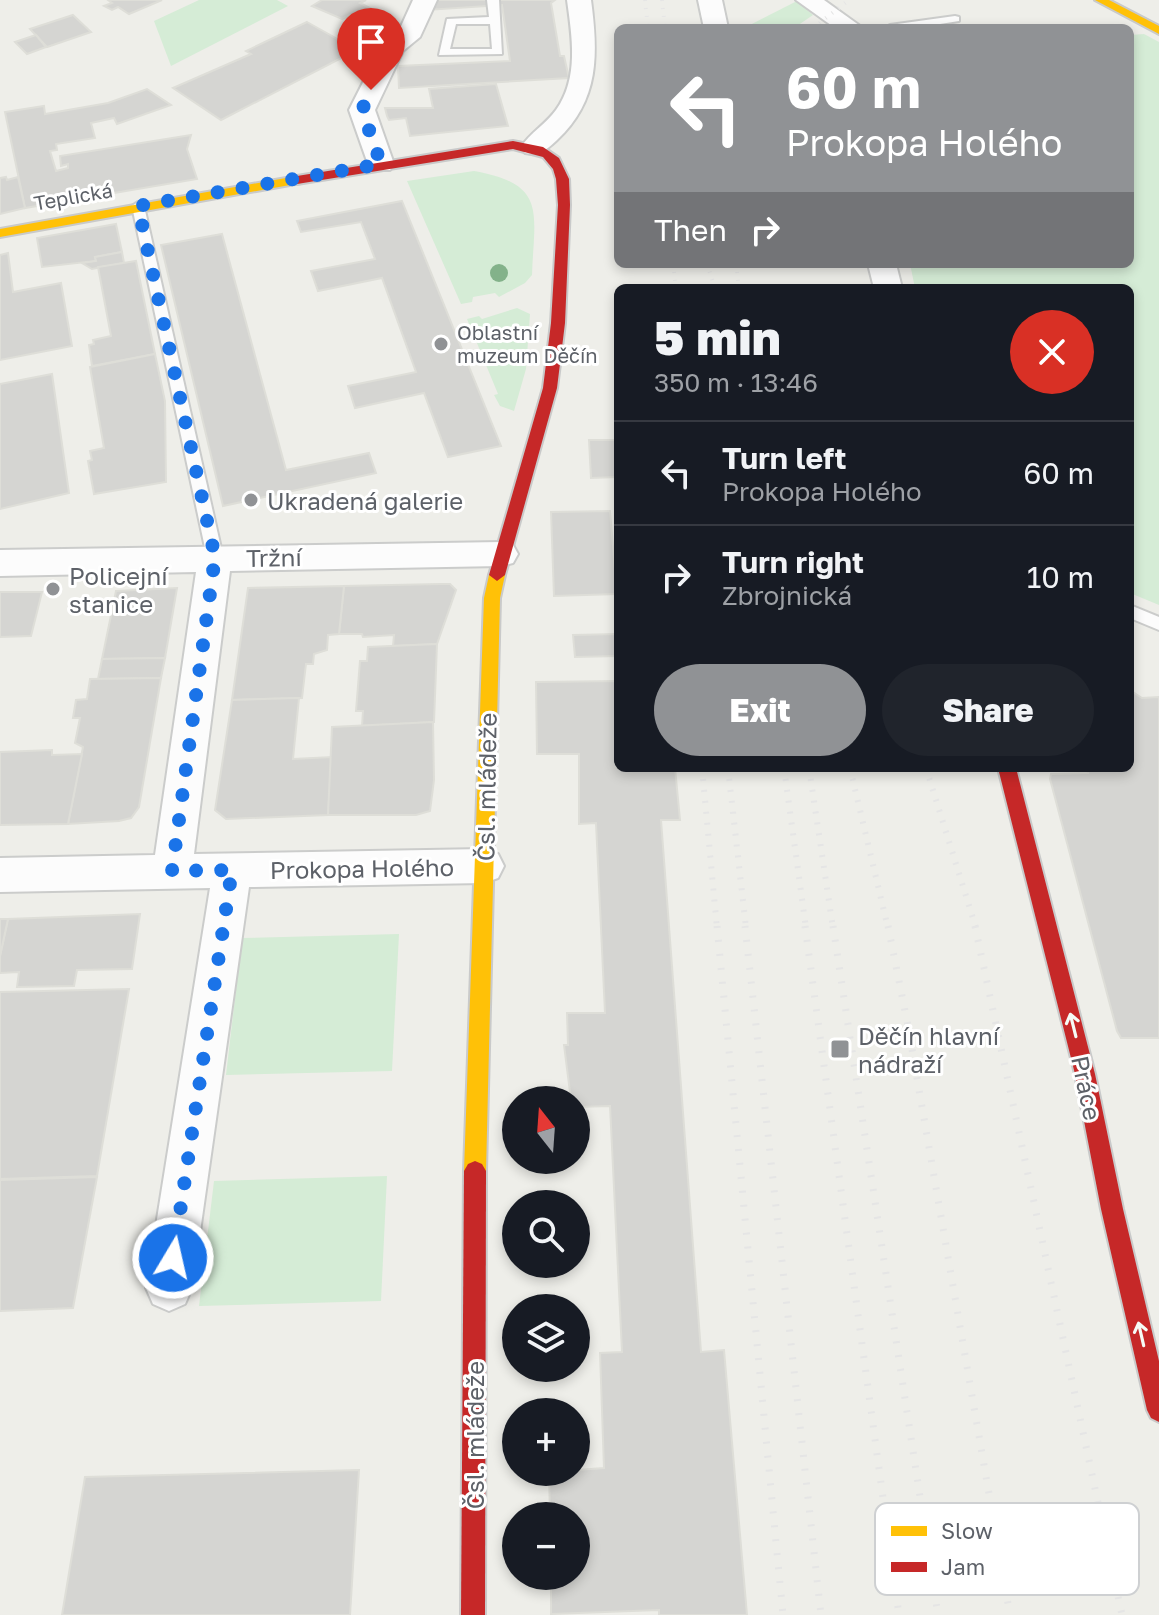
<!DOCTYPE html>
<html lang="en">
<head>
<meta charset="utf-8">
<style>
  :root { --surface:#171b24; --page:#20242c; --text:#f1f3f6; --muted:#9ea1a6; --line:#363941; --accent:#909295 }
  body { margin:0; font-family:"Golos Text",sans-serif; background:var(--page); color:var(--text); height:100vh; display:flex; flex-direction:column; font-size:30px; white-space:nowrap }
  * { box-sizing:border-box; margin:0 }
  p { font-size:26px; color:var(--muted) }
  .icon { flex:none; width:44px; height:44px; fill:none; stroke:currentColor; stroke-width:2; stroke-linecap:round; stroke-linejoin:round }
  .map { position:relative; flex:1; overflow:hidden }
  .drawer { position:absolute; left:614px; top:284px; width:520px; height:488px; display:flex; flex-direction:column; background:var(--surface); border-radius:12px; box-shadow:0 4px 12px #0003 }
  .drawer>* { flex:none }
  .top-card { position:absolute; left:614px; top:24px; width:520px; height:244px; border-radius:12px; box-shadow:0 4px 12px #0003; background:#909295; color:#fff; overflow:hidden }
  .needle { width:52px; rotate:343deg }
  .fabs { position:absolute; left:502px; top:1086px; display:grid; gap:16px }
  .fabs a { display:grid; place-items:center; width:88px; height:88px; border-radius:50%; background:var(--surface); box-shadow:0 4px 12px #0003; font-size:40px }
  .pin { position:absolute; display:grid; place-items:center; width:68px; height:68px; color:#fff; margin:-82px -34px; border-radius:50% 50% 50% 0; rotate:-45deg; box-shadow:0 0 8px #0007 }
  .pin .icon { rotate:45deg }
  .me { position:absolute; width:88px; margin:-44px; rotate:9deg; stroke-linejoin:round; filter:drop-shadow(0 0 6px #0008) }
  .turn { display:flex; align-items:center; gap:28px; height:168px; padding:0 40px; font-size:36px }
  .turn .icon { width:104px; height:104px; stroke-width:2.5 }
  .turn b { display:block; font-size:56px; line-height:68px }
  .then { display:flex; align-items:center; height:76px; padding:0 40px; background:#0003; gap:16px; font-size:30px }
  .round { display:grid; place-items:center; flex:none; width:84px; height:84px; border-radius:42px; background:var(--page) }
  .overview { display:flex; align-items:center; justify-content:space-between; height:136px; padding:0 40px }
  h1 { font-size:48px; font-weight:800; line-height:60px }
  .cta { display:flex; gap:16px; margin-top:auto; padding:16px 40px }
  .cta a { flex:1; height:92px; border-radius:48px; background:var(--accent); color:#fff; font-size:32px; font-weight:800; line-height:92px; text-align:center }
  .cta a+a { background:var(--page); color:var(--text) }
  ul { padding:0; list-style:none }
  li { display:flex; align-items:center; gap:24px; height:104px; padding:0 40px; border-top:2px solid var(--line) }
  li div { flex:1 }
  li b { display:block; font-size:30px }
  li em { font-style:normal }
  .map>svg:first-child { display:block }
</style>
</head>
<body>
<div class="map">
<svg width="1159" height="1615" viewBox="0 0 1159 1615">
  <rect width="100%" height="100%" fill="#eeeee9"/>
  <g fill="#d5ecd6">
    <polygon points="199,0 277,0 288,6 171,66 154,21"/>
    <polygon points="797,1 813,15 794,28 744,28"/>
    <polygon points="1144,34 1159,42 1159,605 1130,593 1130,288 915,288 910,264 1130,264 1130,35"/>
    <path d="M474 171C548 184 534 213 532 275L525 283 499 297 495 293 473 297 472 302 461 304 407 181Z"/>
    <polygon points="517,308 530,314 526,369 514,411 500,406 494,395 498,394 467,319 479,316 482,319"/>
    <polygon points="399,934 392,1071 226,1075 242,938"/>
    <polygon points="387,1176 381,1301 199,1306 214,1181"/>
  </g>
  <g fill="#d5d5d2" stroke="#deded8" stroke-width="2">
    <polygon points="108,0 162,0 129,14 118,7 112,10 104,6 112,3"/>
    <polygon points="322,0 366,0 360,3 370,8 355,17 350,15 342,19 312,6"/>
    <polygon points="432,0 555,0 551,3 560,56 564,56 569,78 399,88 398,66 510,61 502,5 427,10"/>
    <polygon points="73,15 91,32 47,47 30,29"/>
    <polygon points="307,22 357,50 221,120 173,88 251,54 246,51"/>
    <polygon points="388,24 399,29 382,43 369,35 356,41 349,37"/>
    <polygon points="36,35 46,47 27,54 15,42"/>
    <polygon points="496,84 508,126 410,136 406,118 389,120 387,116 385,108 433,108 429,89"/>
    <polygon points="147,89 171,105 117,124 114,118 91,123 95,138 56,144 57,150 50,151 56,171 68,168 68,164 61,166 60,156 191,135 187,149 197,179 25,208 5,112 44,106 45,114 108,103"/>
    <polygon points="6,177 7,180 18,177 25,208 0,214 0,178"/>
    <polygon points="402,201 501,446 448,457 424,393 355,408 348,386 416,372 382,278 318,291 311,271 375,259 361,222 301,232 297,221"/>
    <polygon points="116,224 122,252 95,257 96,261 42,267 37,238"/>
    <polygon points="222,234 286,470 369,453 376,473 223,506 161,245"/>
    <polygon points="122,252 124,263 92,269 82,263 96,261 95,257"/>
    <polygon points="8,253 13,292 61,283 72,346 0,360 0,255"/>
    <polygon points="136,261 155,354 92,366 89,345 94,344 93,340 111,336 98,267"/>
    <polygon points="155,354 165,401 166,482 94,494 88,461 92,460 90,451 104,448 90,367"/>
    <polygon points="52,374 69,493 0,509 0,384"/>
    <polygon points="589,440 618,440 618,477 591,478"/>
    <polygon points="610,511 617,594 554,596 551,512"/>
    <polygon points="440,584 450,584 456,590 437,644 393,646 394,635 363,637 362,634 339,634 344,586"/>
    <polygon points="344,586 339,634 328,635 327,650 314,654 313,664 306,664 302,698 232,700 248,588"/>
    <polygon points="177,588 165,658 102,659 116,591"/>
    <polygon points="0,592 42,592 31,636 0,637"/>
    <polygon points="618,634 618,656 575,657 573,635"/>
    <polygon points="437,644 434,722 362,726 363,711 356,711 360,661 367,661 368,647"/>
    <polygon points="165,658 161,678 98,679 102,659"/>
    <polygon points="161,678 139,807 131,818 119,821 68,824 83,747 75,743 80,718 73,718 76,700 87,699 90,679"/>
    <polygon points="618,681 618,768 675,768 680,820 661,820 701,1352 724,1350 747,1615 659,1615 659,1610 551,1614 551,1576 576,1576 576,1516 550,1516 549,1472 604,1468 600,1353 622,1352 610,1106 576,1107 576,1100 571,1100 564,1045 568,1045 567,1013 605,1013 596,823 579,824 579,754 537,754 536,682"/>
    <polygon points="1133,692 1142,698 1159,697 1159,1038 1121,1038 1117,1031 1050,779 1051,774 1088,773 1087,768 1130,768 1130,694"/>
    <polygon points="299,698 293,759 332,757 328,815 226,819 215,810 232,700"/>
    <polygon points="433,722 434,780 430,811 416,815 328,815 332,727"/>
    <polygon points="52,750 52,755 82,754 68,824 0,825 0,752"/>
    <polygon points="140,914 132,969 77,970 74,986 17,987 19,972 0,973 0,956 8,919"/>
    <polygon points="0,919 8,919 0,956"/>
    <polygon points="129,989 97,1176 0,1179 0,992"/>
    <polygon points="97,1177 73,1308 0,1311 0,1180"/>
    <polygon points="359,1470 350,1615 62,1615 85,1477"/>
  </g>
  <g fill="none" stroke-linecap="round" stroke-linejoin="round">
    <defs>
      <g id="lane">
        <path d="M487 0H499L502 54 439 55 447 19 489 17ZM456 24H490L492 49H450Z"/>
        <polygon points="955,16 959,17 959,21 915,28 884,28 890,25"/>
        <polygon points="138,202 144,206 223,557 215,563 207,557 132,206"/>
        <polygon points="1130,605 1159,617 1159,630 1130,618"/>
      </g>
      <g id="street">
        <polygon points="413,0 437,0 420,37 403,51 375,110 394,164 390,170 372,170 368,164 349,110 381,47 398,33"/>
        <path d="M567 0H591C598 53 600 100 557 140 546 150 540 156 525 153L521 147C530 133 546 124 556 110 579 78 572 37 567 0Z"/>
        <polygon points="698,0 722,0 728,28 704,28"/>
        <polygon points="796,0 824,0 863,28 835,28"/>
        <polygon points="868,264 896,264 902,288 874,288"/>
        <polygon points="501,542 513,545 518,554 513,563 501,566 230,571 194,854 484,849 498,854 504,866 498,878 484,883 249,887 192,1288 185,1304 169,1311 153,1304 146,1288 210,888 0,892 0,858 155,855 196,572 0,576 0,550"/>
      </g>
      <g id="slow">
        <polygon points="1095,0 1109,0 1159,26 1159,34"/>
        <polygon points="297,176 301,177 301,183 0,237 0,229"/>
        <polygon points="497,569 505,575 500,598 486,1171 482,1178 475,1181 468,1178 464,1171 484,598 489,575"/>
      </g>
      <g id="jam">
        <polygon points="513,141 543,147 559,158 569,179 570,205 565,323 557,388 505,575 497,581 489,575 543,388 551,323 558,205 556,179 553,169 543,157 513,149 297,184 291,180 297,176"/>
        <polygon points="998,768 1016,768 1095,1074 1123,1209 1159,1361 1159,1422 1151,1418 1147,1410 1101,1209 1075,1074"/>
        <polygon points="475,1161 482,1164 486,1171 485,1615 461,1615 464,1171 468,1164"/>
      </g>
    </defs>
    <use href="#lane" stroke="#cbcccb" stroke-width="4"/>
    <use href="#street" stroke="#cbcccb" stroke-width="4"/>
    <use href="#slow" stroke="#c9caca" stroke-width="4"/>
    <use href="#jam" stroke="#c9caca" stroke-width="4"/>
    <use href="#lane" fill="#fcfcfc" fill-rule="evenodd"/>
    <use href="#street" fill="#fcfcfc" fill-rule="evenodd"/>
    <use href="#slow" fill="#ffc107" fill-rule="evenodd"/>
    <use href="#jam" fill="#c62828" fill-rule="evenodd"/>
    <g stroke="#e5e5e5" stroke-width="4" stroke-dasharray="1 7" stroke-linecap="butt">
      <polyline points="645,0 648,28"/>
      <polyline points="662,0 665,28"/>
      <polyline points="813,28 849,0"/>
      <polyline points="673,264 676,288"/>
      <polyline points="707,264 715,288"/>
      <polyline points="736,264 739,288"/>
    </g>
    <g stroke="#e5e5e5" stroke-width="6" stroke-dasharray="2 9" stroke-linecap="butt">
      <polyline points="702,768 717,928"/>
      <polyline points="728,768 746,928"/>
      <polyline points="784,768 806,928"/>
      <polyline points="809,768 833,928"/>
      <polyline points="850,768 888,928"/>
      <polyline points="926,768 976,928"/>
    </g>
    <g stroke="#e5e5e5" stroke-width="7" stroke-dasharray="2 12" stroke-linecap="butt">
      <polyline points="717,926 783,1615"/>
      <polyline points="745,926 821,1615"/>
      <polyline points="805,926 899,1615"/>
      <polyline points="833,926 938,1615"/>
      <polyline points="888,926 908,1026 1010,1615"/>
      <polyline points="975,926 1122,1615"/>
    </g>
  </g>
  <circle fill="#83b28a" cx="499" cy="273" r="9"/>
  <defs><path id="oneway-shaft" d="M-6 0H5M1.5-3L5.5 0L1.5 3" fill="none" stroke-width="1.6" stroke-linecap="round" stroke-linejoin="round" transform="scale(2)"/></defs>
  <g stroke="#f6fbf6">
    <use href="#oneway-shaft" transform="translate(1073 1025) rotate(-104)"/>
    <use href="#oneway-shaft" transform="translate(1141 1334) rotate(-103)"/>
  </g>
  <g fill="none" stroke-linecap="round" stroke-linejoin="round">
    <polyline stroke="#1a73e8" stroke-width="14" stroke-dasharray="0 25.2" points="173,1258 232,870 172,871 215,557 138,206 381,164 362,110 371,90"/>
  </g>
  <g fill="#909295" stroke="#fff" stroke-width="3">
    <circle cx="441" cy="344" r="8"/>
    <circle cx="251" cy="500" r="8"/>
    <circle cx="53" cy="589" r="8"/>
    <rect x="830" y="1039" width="20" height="20" rx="4"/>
  </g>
  <g text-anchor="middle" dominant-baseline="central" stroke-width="6" stroke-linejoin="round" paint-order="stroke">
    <g font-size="20" fill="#5d6168" stroke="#fff">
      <text transform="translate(73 196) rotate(-10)">Teplická</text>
    </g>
    <g font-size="20" fill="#5d6168" stroke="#fff" text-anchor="start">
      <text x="457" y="332">Oblastní<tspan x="457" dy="23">muzeum Děčín</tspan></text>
    </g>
    <g font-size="24" fill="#5d6168" stroke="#fff" text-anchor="start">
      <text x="267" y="500">Ukradená galerie</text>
      <text x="69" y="575">Policejní<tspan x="69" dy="28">stanice</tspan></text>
      <text x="858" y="1035">Děčín hlavní<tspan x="858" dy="28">nádraží</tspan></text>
    </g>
    <g font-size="24" fill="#5d6168" stroke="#fff">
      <text transform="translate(274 557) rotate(-1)">Tržní</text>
      <text transform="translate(486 787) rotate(-89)">Čsl. mládeže</text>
      <text transform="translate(362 868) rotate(-1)">Prokopa Holého</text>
      <text transform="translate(1087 1088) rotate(78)">Práce</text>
      <text transform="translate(474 1435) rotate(-90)">Čsl. mládeže</text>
    </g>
  </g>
  <rect x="875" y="1503" width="264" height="92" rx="12" fill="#fff" stroke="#ced0d2" stroke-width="2"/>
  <rect x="891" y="1526" width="36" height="10" fill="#ffc107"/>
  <rect x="891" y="1562" width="36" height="10" fill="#c62828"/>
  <g font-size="22" fill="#5d6168">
    <text x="941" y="1539">Slow</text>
    <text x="941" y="1575">Jam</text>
  </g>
</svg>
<div class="fabs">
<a><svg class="needle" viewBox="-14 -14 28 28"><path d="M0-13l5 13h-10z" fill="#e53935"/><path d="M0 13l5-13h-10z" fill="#9ea1a6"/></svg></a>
<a><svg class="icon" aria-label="search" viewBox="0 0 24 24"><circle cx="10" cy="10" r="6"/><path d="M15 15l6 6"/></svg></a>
<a><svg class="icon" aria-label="layers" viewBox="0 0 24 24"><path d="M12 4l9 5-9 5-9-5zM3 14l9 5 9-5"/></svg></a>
<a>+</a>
<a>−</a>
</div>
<div class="pin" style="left:371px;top:90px;background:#d93025"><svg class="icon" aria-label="arrive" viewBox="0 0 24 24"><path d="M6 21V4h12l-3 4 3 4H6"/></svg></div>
<svg class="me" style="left:173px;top:1258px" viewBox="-20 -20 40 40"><circle r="17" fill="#1a73e8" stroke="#fff" stroke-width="3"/><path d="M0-11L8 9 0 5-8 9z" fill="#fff"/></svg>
<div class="top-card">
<div class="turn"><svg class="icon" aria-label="left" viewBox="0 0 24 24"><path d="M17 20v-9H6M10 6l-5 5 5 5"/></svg><div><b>60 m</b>Prokopa Holého</div></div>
<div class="then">Then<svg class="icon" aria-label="right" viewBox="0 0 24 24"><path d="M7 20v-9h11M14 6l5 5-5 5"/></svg></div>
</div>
<section class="drawer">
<div class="overview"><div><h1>5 min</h1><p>350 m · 13:46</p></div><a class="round" style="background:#d93025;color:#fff"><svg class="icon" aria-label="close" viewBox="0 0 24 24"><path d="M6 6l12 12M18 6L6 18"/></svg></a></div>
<ul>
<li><svg class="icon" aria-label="left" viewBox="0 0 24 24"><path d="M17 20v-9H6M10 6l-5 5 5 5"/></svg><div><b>Turn left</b><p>Prokopa Holého</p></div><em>60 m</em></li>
<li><svg class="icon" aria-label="right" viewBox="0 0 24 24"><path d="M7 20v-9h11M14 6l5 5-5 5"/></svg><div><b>Turn right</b><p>Zbrojnická</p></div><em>10 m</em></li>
</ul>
<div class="cta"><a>Exit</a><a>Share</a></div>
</section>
</div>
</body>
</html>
